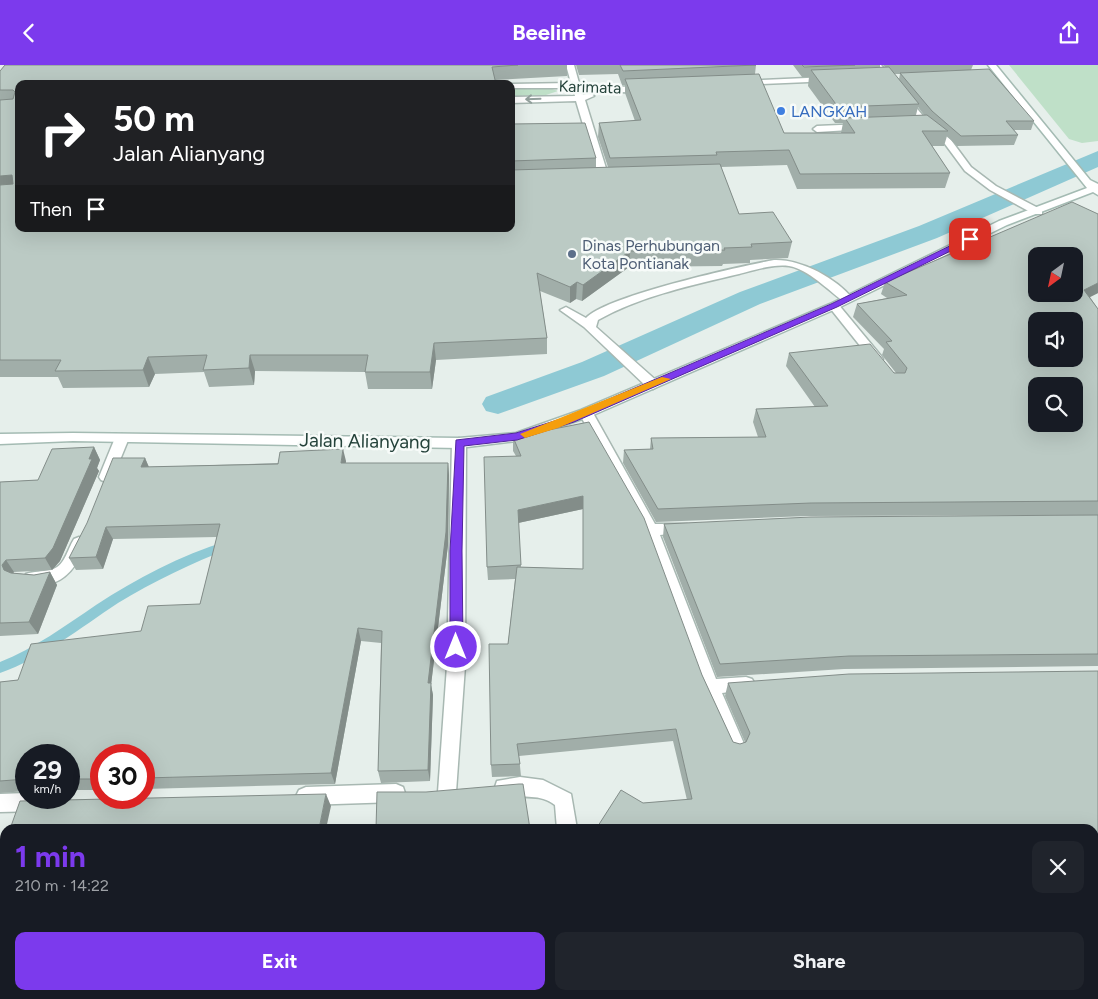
<!DOCTYPE html>
<html lang="en">
<head>
<meta charset="utf-8">
<style>
  :root { --surface:#171b24; --page:#20242c; --text:#f1f3f6; --muted:#9ea1a6; --accent:#7c3aed }
  body { margin:0; font-family:Figtree,sans-serif; background:var(--page); color:var(--text); height:100vh; display:flex; flex-direction:column; font-size:19px; white-space:nowrap }
  * { box-sizing:border-box; margin:0 }
  p { font-size:16px; color:var(--muted) }
  .icon { flex:none; width:28px; height:28px; fill:none; stroke:currentColor; stroke-width:2; stroke-linecap:round; stroke-linejoin:round }
  .map { position:relative; flex:1; overflow:hidden }
  .drawer { position:absolute; left:0px; top:759px; width:1099px; height:176px; display:flex; flex-direction:column; background:var(--surface); border-radius:15px 15px 0 0; box-shadow:0 5px 20px #0002 }
  .drawer>* { flex:none }
  .guide { position:absolute; left:15px; top:15px; width:500px; height:152px; border-radius:10px; box-shadow:0 5px 20px #0002; background:#202124; color:#fff; overflow:hidden }
  .needle { width:32px; rotate:213deg }
  .controls { position:absolute; left:1028px; top:182px; display:grid; gap:10px }
  .controls a { display:grid; place-items:center; width:55px; height:55px; border-radius:10px; background:var(--surface); box-shadow:0 5px 20px #0002; font-size:25px }
  .speed { position:absolute; left:15px; top:679px; display:flex; gap:10px; font-size:25px; font-weight:700; text-align:center }
  .speed>* { display:grid; place-content:center; width:65px; height:65px; border-radius:50%; background:var(--surface); box-shadow:0 5px 20px #0002; line-height:1 }
  .speed small { font-size:12px; font-weight:400 }
  .speed .limit { border:8px solid #d22; background:#fff; color:#111 }
  .pin { position:absolute; display:grid; place-items:center; width:42px; height:42px; color:#fff; margin:-21px; border-radius:10px; box-shadow:0 2px 8px #0006 }
  .me { position:absolute; width:55px; margin:-28px; rotate:0deg; stroke-linejoin:round; filter:drop-shadow(0 0 4px #0008) }
  .turn { display:flex; align-items:center; gap:18px; height:105px; padding:0 15px; font-size:22px }
  .turn .icon { width:65px; height:65px; stroke-width:2.5 }
  .turn b { display:block; font-size:35px; line-height:42px }
  .then { display:flex; align-items:center; height:48px; padding:0 15px; background:#0003; gap:10px; font-size:19px }
  .round { display:grid; place-items:center; flex:none; width:52px; height:52px; border-radius:10px; background:var(--page) }
  .head { display:flex; align-items:center; justify-content:space-between; height:85px; padding:0 15px }
  h1 { font-size:30px; font-weight:700; line-height:38px; color:var(--accent) }
  .action { display:flex; gap:10px; margin-top:auto; padding:10px 15px }
  .action a { flex:1; height:58px; border-radius:10px; background:var(--accent); color:#fff; font-size:20px; font-weight:700; line-height:58px; text-align:center }
  .action a+a { background:var(--page); color:var(--text) }
  header { display:flex; justify-content:space-between; align-items:center; height:65px; padding:0 15px; background:var(--accent); color:#fff; font-size:22px; font-weight:700 }
  .map>svg:first-child { display:block }
</style>
</head>
<body>
<header><svg class="icon" aria-label="back" viewBox="0 0 24 24"><path d="M15 5l-7 7 7 7"/></svg>Beeline<svg class="icon" aria-label="share" viewBox="0 0 24 24"><path d="M12 15V3M7 8l5-5 5 5M5 13v7h14v-7"/></svg></header>
<div class="map">
<svg width="1098" height="934" viewBox="0 0 1098 934">
  <rect width="100%" height="100%" fill="#e6efeb"/>
  <g fill="#bfe0c8">
    <polygon points="1009,0 1098,0 1098,76 1082,78 1069,74"/>
    <polygon points="546,22 558,26 546,30 511,31 511,23"/>
  </g>
  <g fill="none" stroke-linecap="round" stroke-linejoin="round">
    <path fill="#8ec9d4" fill-rule="evenodd" d="M227 476 231 477 233 480 231 483C192 498 154 516 118 538 80 563 43 593 0 608V597C35 583 65 561 96 540 136 514 181 490 227 476Z"/>
    <polygon fill="#8ec9d4" fill-rule="evenodd" points="1098,86 1098,102 937,173 760,239 604,311 498,349 486,346 482,339 486,332 582,297 740,227 919,161"/>
    <defs>
      <path id="lane" d="M774 195C801 194 836 213 853 234L847 237 843 236C828 225 808 204 789 201 773 199 754 205 739 209 692 220 641 231 598 255L596 262 658 317 659 320 653 324 648 323 584 262 560 245 566 242 586 253C606 231 741 201 774 195Z"/>
      <g id="street">
        <path d="M566 0H574L579 18 616 22 644 21 648 23C636 32 596 24 581 23L583 30 590 28 594 31 585 35 609 113 607 115 599 113 576 36 511 38V32L575 31 573 23H511V19L571 18Z"/>
        <polygon points="873,0 881,0 928,57 951,75 971,102 996,121 1042,145 1042,149 1034,149 990,125 965,106 945,79 922,61"/>
        <polygon points="829,12 832,12 832,16 742,20 738,18 742,16"/>
        <polygon points="863,59 867,62 866,64 817,67 813,64 817,61"/>
        <polygon points="834,238 838,239 881,291 883,294 881,297 873,297 830,243 828,241"/>
        <polygon points="586,344 593,348 655,459 687,459 689,463 687,467 660,470 716,614 746,612 752,614 755,619 752,624 722,628 745,681 742,687 736,689 730,687 727,681 701,622 644,465 579,348"/>
        <polygon points="122,369 129,373 113,412 106,417 101,415 99,412 115,373"/>
        <polygon points="459,373 466,378 465,601 456,727 454,733 447,736 440,733 438,727 447,601 452,378"/>
        <path d="M79 472 84 474 87 478C76 504 59 528 26 517L24 513 26 509C34 506 42 507 50 505 65 502 67 485 74 474Z"/>
        <path d="M520 712 543 715 571 729 577 764H557L555 740C536 726 517 736 497 728L495 722 497 716Z"/>
        <polygon points="396,719 403,722 405,728 403,734 396,737 306,740 299,737 296,731 299,725 306,722"/>
        <polygon points="26,728 26,732 46,732 48,737 45,743 38,746 0,747 0,729"/>
        <rect x="1094" y="828" width="4" height="20"/>
      </g>
      <polygon id="secondary" points="988,0 996,0 1090,115 1098,119 1098,130 1093,127 1007,160 838,243 591,351 517,376 459,383 73,376 0,379 0,369 73,368 459,373 516,368 581,345 830,239 999,156 1087,123"/>
    </defs>
    <use href="#lane" stroke="#a8b8b2" stroke-width="3"/>
    <use href="#street" stroke="#a8b8b2" stroke-width="3"/>
    <use href="#secondary" stroke="#a4bbb3" stroke-width="3"/>
    <use href="#lane" fill="#fff" fill-rule="evenodd"/>
    <use href="#street" fill="#fff" fill-rule="evenodd"/>
    <use href="#secondary" fill="#fff" fill-rule="evenodd"/>
  </g>
  <g fill="#a1aea9" fill-rule="evenodd">
    <path d="M5 0H567V11L496 15 511 164V59L596 93V102H608L598 72 599 58 635 56 625 28V20H622L618 9 579 10 576 0H756L755 9 784 68H841L843 58H835L808 21 809 12H802L793 0H880V3H886L883 0H973L971 5 1034 56 1031 65H1014L1018 70 1014 80 957 81 947 71 944 81H932L950 108 945 123 797 124 787 100 721 102 739 149 792 177 788 193 750 195V198L723 199 722 201 629 202 582 236 576 234 570 238 540 226 547 273V289L436 295 432 324H368L365 307 255 306 254 320 209 322 204 307 155 309 149 322 63 323 58 312H0V6ZM894 9H900L899 14ZM918 42 924 50H916Z"/>
    <polygon points="1098,149 1098,228 1090,232 1098,244 1098,450 807,451 656,457 623,398 624,385 650,384 651,373 758,372 753,357 756,344 815,342 786,301 789,288 896,308 882,290 884,284 853,252 857,239 887,233 881,229 885,217"/>
    <path d="M589 357 702 610 733 677 740 679 745 677 725 631 728 618 1098 606V818H1094V764L643 738 687 735 673 676 519 691 521 711 492 712 491 700 508 579 515 514 488 515 487 502 516 391 513 386V372ZM583 444V504L521 502 518 458Z"/>
    <polygon points="94,382 100,395 97,403 99,406 60,496 52,505 14,507 13,508 34,510 50,507 57,520 38,569 0,571 0,417 38,415"/>
    <polygon points="145,393 149,402 346,396 345,398 448,398 449,410 448,480 431,620 433,630 430,716 381,718 378,706 381,578 361,576 335,719 144,724 144,725 144,690 101,690 101,728 99,725 69,725 69,726 69,690 26,690 26,726 0,728 0,617 18,615 141,566 200,539 217,472 113,474 103,504 76,505 69,493"/>
    <polygon points="1098,450 1098,601 844,604 717,612 663,472 664,459"/>
  </g>
  <g fill="#838d89">
    <polygon points="12,110 19,125 0,128 0,111"/>
    <polygon points="630,186 629,202 582,236 583,220"/>
    <polygon points="577,217 576,234 570,238 570,222"/>
    <polygon points="1098,218 1098,228 1078,238 1084,225"/>
    <polygon points="434,278 436,295 432,324 430,307"/>
    <polygon points="250,290 255,306 254,320 249,303"/>
    <polygon points="148,292 155,309 149,322 143,305"/>
    <polygon points="94,382 100,395 97,403 99,406 60,496 52,505 45,493"/>
    <polygon points="343,384 346,396 344,411 341,398"/>
    <polygon points="145,393 150,405 141,402"/>
    <polygon points="448,398 449,410 448,480 431,620 433,630 430,716 428,705 428,618"/>
    <polygon points="583,431 583,444 518,458 518,445"/>
    <polygon points="106,462 113,474 103,504 96,492"/>
    <polygon points="6,495 14,507 10,512 4,505 2,500"/>
    <polygon points="50,507 57,520 38,569 29,557"/>
    <polygon points="358,563 361,576 335,719 331,708"/>
    <polygon points="326,729 331,741 326,764 319,764"/>
    <polygon points="81,930 94,930 93,934 79,934"/>
  </g>
  <g fill="#bbcac4" stroke="#838d89" fill-rule="evenodd">
    <polygon points="5,0 518,0 492,2 496,19 19,19 19,164 511,164 511,105 720,99 739,149 773,147 792,177 751,179 752,182 724,183 725,185 630,186 583,220 577,217 570,222 537,208 547,273 434,278 430,307 365,307 368,290 250,290 249,303 203,305 207,290 148,292 143,305 55,306 61,295 0,295 0,120 13,119 12,110 0,111 0,35 13,34 15,27 13,25 0,25 0,6"/>
    <polygon points="620,0 756,0 623,6"/>
    <polygon points="802,0 855,0 804,2"/>
    <polygon points="889,2 919,39 838,42 811,5"/>
    <polygon points="989,4 1034,56 1006,56 1018,70 961,71 932,46 900,8"/>
    <polygon points="759,9 784,68 855,68 845,53 927,50 948,66 922,66 950,108 800,109 789,85 716,87 717,90 610,93 599,58 641,55 625,14"/>
    <polygon points="585,58 596,93 511,96 511,59"/>
    <path d="M1072 137 1098 149V218L1084 225 1098 244V436L811 438 658 444 624 385 653 384 651 373 766 372 756 344 828 341 789 288 870 279 894 308H905L907 303 886 277 892 276 857 239 907 230 885 217ZM1036 191H1074V229H1036ZM1036 256H1074V294H1036ZM1036 321H1074V359H1036Z"/>
    <polygon points="589,357 644,453 702,610 733,677 740,679 746,677 750,668 728,618 849,609 1098,606 1098,808 1094,808 1094,764 596,764 621,725 643,738 692,734 676,664 517,679 520,699 491,700 489,579 508,579 517,502 583,504 583,431 518,445 521,500 487,502 484,392 521,391 513,372"/>
    <polygon points="94,382 89,394 92,394 53,483 45,493 6,495 2,500 4,505 11,508 34,510 50,507 29,557 0,558 0,417 38,415 52,384"/>
    <polygon points="343,384 341,398 448,398 446,467 428,618 431,618 428,705 378,706 382,566 358,563 331,708 144,713 144,690 101,690 101,719 95,719 93,714 69,714 69,690 26,690 26,714 0,716 0,617 18,615 31,579 141,566 148,541 200,539 220,459 106,462 96,492 69,493 87,458 113,393 145,393 141,402 278,399 280,387"/>
    <polygon points="1098,450 1098,589 849,591 720,599 664,459 811,452"/>
    <polygon points="519,719 523,719 530,764 376,764 377,727 426,727"/>
    <polygon points="326,729 319,764 10,764 20,736"/>
    <polygon points="5,776 5,930 81,930 79,934 0,934 0,790"/>
    <polygon points="1094,858 1098,858 1098,934 268,934 298,930 311,930 311,933 372,933 373,930 1094,930"/>
  </g>
  <defs><path id="oneway-shaft" d="M-6 0H5M1.5-3L5.5 0L1.5 3" fill="none" stroke-width="1.6" stroke-linecap="round" stroke-linejoin="round" transform="scale(1.25)"/></defs>
  <use stroke="#92a09c" href="#oneway-shaft" transform="translate(533 34) rotate(178)"/>
  <polygon fill="#7c3aed" stroke="#51269a" points="970,171 974,174 973,175 837,242 574,357 517,375 464,381 462,486 463,582 456,587 452,586 450,582 450,486 456,375 516,368 567,352 831,239"/>
  <polygon fill="#f59e0b" points="662,312 671,314 558,363 525,373 520,369"/>
  <circle fill="#3f7fe0" stroke="#f7fbf9" stroke-width="2" cx="781" cy="46" r="5"/>
  <circle fill="#5c6f8a" stroke="#f7fbf9" stroke-width="2" cx="572" cy="189" r="5"/>
  <g text-anchor="middle" dominant-baseline="central" stroke-width="5" stroke-linejoin="round" paint-order="stroke">
    <g font-size="16" fill="#24423a" stroke="#f7fbf9">
      <text transform="translate(590 22) rotate(2)">Karimata</text>
    </g>
    <g font-size="16" fill="#366cbe" stroke="#f7fbf9" text-anchor="start">
      <text x="791" y="46">LANGKAH</text>
    </g>
    <g font-size="16" fill="#4e5e75" stroke="#f7fbf9" text-anchor="start">
      <text x="582" y="180">Dinas Perhubungan<tspan x="582" dy="18">Kota Pontianak</tspan></text>
    </g>
    <g font-size="19" fill="#24423a" stroke="#f7fbf9">
      <text transform="translate(365 376) rotate(1)">Jalan Alianyang</text>
    </g>
  </g>
</svg>
<div class="controls">
<a><svg class="needle" viewBox="-14 -14 28 28"><path d="M0-13l5 13h-10z" fill="#e53935"/><path d="M0 13l5-13h-10z" fill="#9ea1a6"/></svg></a>
<a><svg class="icon" aria-label="sound" viewBox="0 0 24 24"><path d="M4 9h4l5-4v14l-5-4H4zM17 9q2 3 0 6"/></svg></a>
<a><svg class="icon" aria-label="search" viewBox="0 0 24 24"><circle cx="10" cy="10" r="6"/><path d="M15 15l6 6"/></svg></a>
</div>
<div class="speed"><div>29<small>km/h</small></div><div class="limit">30</div></div>
<div class="pin" style="left:970px;top:174px;background:#d93025"><svg class="icon" aria-label="arrive" viewBox="0 0 24 24"><path d="M6 21V4h12l-3 4 3 4H6"/></svg></div>
<svg class="me" style="left:456px;top:582px" viewBox="-20 -20 40 40"><circle r="17" fill="#7c3aed" stroke="#fff" stroke-width="3"/><path d="M0-11L8 9 0 5-8 9z" fill="#fff"/></svg>
<div class="guide">
<div class="turn"><svg class="icon" aria-label="right" viewBox="0 0 24 24"><path d="M7 20v-9h11M14 6l5 5-5 5"/></svg><div><b>50 m</b>Jalan Alianyang</div></div>
<div class="then">Then<svg class="icon" aria-label="arrive" viewBox="0 0 24 24"><path d="M6 21V4h12l-3 4 3 4H6"/></svg></div>
</div>
<section class="drawer">
<div class="head"><div><h1>1 min</h1><p>210 m · 14:22</p></div><a class="round"><svg class="icon" aria-label="close" viewBox="0 0 24 24"><path d="M6 6l12 12M18 6L6 18"/></svg></a></div>
<div class="action"><a>Exit</a><a>Share</a></div>
</section>
</div>
</body>
</html>
